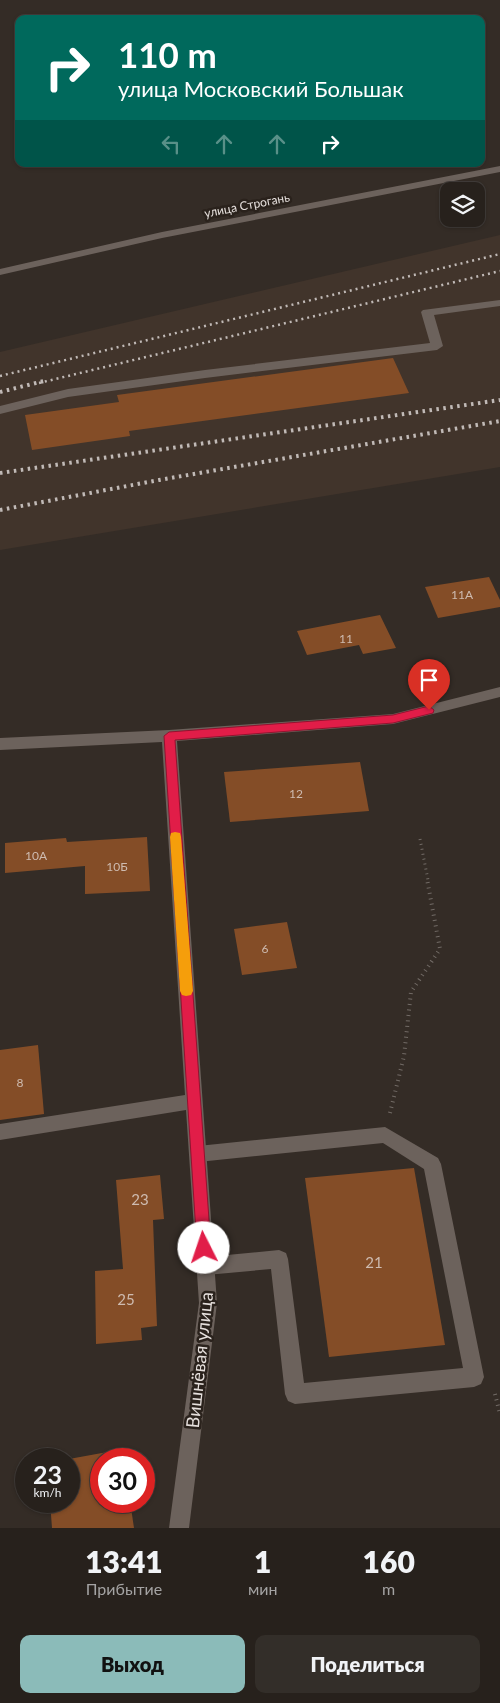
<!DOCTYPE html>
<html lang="ru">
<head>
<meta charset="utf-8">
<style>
  :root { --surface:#27211c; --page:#332e29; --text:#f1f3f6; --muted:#a4a3a3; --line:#433e3b; --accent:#8bbbb9 }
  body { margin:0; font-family:Lato,sans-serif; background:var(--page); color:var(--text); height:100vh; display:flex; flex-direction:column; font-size:19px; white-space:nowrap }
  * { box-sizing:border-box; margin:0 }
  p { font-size:16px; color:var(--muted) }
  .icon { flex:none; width:28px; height:28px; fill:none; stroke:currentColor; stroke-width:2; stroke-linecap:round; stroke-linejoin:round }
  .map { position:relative; height:1528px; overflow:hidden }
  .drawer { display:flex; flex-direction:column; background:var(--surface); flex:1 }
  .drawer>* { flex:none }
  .banner { position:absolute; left:15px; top:15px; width:470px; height:152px; border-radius:10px; box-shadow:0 1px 4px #0004,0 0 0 1px var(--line); background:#00695c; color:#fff; overflow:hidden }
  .tools { position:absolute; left:440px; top:182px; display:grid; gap:10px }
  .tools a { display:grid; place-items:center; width:45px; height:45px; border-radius:10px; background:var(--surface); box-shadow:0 1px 4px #0004,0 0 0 1px var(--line); font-size:25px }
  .speed { position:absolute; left:15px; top:1448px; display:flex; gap:10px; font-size:25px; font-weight:700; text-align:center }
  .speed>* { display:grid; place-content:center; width:65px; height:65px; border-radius:50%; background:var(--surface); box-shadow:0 1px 4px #0004,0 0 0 1px var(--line); line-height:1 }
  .speed small { font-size:12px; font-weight:400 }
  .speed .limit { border:8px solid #d22; background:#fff; color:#111 }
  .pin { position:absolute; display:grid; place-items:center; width:42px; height:42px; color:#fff; margin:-51px -21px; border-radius:50% 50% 50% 0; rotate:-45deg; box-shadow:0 0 5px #0007 }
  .pin .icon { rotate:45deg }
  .me { position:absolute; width:55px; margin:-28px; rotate:356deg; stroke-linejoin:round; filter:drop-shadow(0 0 4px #0008) }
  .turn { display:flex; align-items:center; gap:18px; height:105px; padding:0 20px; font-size:22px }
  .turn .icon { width:65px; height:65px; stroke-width:2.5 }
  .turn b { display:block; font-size:35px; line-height:42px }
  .lanes { display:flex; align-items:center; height:48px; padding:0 20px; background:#0003; justify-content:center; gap:25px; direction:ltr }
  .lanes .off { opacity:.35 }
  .eta { display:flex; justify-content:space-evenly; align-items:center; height:85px; text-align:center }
  .eta b { font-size:30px; font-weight:800; line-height:35px }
  .button { display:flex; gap:10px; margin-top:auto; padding:10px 20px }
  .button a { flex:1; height:58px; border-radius:10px; background:var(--accent); color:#111; font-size:20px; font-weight:800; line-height:58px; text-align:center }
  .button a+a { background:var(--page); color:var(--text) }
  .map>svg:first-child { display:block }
</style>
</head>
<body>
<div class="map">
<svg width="500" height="1528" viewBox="0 0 500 1528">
  <rect width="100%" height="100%" fill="#342c26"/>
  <polygon fill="#41342b" points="500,235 500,467 0,550 0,352"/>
  <g fill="#844d27">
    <polygon points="393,358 409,393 129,431 130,436 32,450 25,415 119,402 117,395"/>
    <polygon points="489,577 500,600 500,607 438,618 425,587"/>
    <polygon points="380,615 396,648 363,654 359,645 307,655 297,631"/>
    <polygon points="360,762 369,811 230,822 224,772"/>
    <polygon points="147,837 150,891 85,894 85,866 5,873 5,843 66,838 67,842"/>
    <polygon points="287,922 297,968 242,975 234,929"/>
    <polygon points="38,1045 44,1114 0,1120 0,1050"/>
    <polygon points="414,1168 445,1345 329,1357 305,1178"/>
    <polygon points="160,1175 164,1219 153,1220 157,1326 141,1328 142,1340 96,1344 95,1271 123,1269 116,1180"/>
    <polygon points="124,1449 125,1459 101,1459 101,1501 130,1501 134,1528 52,1528 50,1501 69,1501 69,1459"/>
  </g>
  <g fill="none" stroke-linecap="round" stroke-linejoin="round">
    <polyline stroke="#726b66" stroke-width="3" stroke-dasharray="1 4" stroke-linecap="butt" points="420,839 428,880"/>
    <g stroke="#726b66" stroke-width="4" stroke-dasharray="1 4.5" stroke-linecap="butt">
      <polyline points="390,1113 404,1056 411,992 440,949 427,879"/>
      <polyline points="495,1394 500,1414"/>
    </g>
    <g fill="#6c625c" fill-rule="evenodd">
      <polygon points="500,300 500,306 434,315 443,346 437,350 205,378 68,397 0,414 0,406 68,389 205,370 430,343 421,312 423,310"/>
      <polygon points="385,1127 438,1158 441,1164 484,1377 481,1384 474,1387 295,1404 288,1401 285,1394 271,1269 206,1275 199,1272 197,1266 199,1260 206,1257 279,1250 286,1253 288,1259 304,1383 463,1368 424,1169 383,1143 198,1162 192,1160 189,1154 192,1148 198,1146"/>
    </g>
    <g fill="#6c625c" fill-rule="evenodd">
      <polygon points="500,166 500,172 162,238 0,275 0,269 162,232"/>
      <polygon points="500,687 500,697 393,724 177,741 217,1303 189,1528 169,1528 199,1303 186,1110 0,1140 0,1124 185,1095 162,742 0,750 0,738 169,730 393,714"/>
    </g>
    <g stroke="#c1bab7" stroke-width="2.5" stroke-dasharray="2 4" stroke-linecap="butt">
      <polyline points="0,376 500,254"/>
      <polyline points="39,383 500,271"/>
    </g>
    <g stroke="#c1bab7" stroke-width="4" stroke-dasharray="2.5 4.5" stroke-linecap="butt">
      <polyline points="0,392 44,381"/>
      <polyline points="0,473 500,400"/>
      <polyline points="0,510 159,480 500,421"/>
    </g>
  </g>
  <polygon fill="#e11d48" stroke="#92132f" points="429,706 434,710 433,713 393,723 175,740 211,1248 209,1252 204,1254 199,1252 197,1248 164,736 169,732 393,715"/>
  <polygon fill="#f59e0b" points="175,832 180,833 181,837 193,991 191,995 186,996 182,995 180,991 170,837 171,833"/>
  <g text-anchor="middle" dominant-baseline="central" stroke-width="5" stroke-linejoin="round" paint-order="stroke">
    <g font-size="12" fill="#e6e0dd" stroke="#2a221c">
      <text transform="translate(247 205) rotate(-11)">улица Строгань</text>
    </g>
    <g font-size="12" fill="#cebbb0">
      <text x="462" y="594">11А</text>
      <text x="346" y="638">11</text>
      <text x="296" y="793">12</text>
      <text x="36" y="855">10А</text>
      <text x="117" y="866">10Б</text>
      <text x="265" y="948">6</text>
      <text x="20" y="1082">8</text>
    </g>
    <g font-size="15" fill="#cebbb0">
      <text x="140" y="1199">23</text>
      <text x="374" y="1262">21</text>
      <text x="126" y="1299">25</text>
    </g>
    <g font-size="18" fill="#e6e0dd" stroke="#2a221c">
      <text transform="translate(199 1360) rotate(-84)">Вишнёвая улица</text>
    </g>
  </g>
</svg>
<div class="tools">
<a><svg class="icon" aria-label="layers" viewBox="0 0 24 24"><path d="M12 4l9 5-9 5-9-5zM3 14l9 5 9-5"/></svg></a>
</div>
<div class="speed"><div>23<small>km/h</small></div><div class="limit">30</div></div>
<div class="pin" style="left:429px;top:710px;background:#d93025"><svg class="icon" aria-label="arrive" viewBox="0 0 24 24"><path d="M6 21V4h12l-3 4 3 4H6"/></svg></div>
<svg class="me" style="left:204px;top:1248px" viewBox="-20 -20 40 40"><circle r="19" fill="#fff"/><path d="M0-13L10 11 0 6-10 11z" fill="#e11d48"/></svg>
<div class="banner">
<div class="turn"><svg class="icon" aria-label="right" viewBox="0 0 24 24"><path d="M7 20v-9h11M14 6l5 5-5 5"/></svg><div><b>110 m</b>улица Московский Большак</div></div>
<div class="lanes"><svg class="icon off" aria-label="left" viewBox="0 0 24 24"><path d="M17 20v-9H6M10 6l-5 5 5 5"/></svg><svg class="icon off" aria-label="ahead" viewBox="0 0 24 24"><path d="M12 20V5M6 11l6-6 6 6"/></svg><svg class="icon off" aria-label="ahead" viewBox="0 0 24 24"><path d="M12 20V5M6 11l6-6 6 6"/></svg><svg class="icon" aria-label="right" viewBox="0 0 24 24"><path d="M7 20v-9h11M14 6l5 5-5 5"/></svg></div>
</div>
</div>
<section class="drawer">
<div class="eta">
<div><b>13:41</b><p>Прибытие</p></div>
<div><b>1</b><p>мин</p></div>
<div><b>160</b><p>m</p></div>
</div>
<div class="button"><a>Выход</a><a>Поделиться</a></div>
</section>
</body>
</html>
